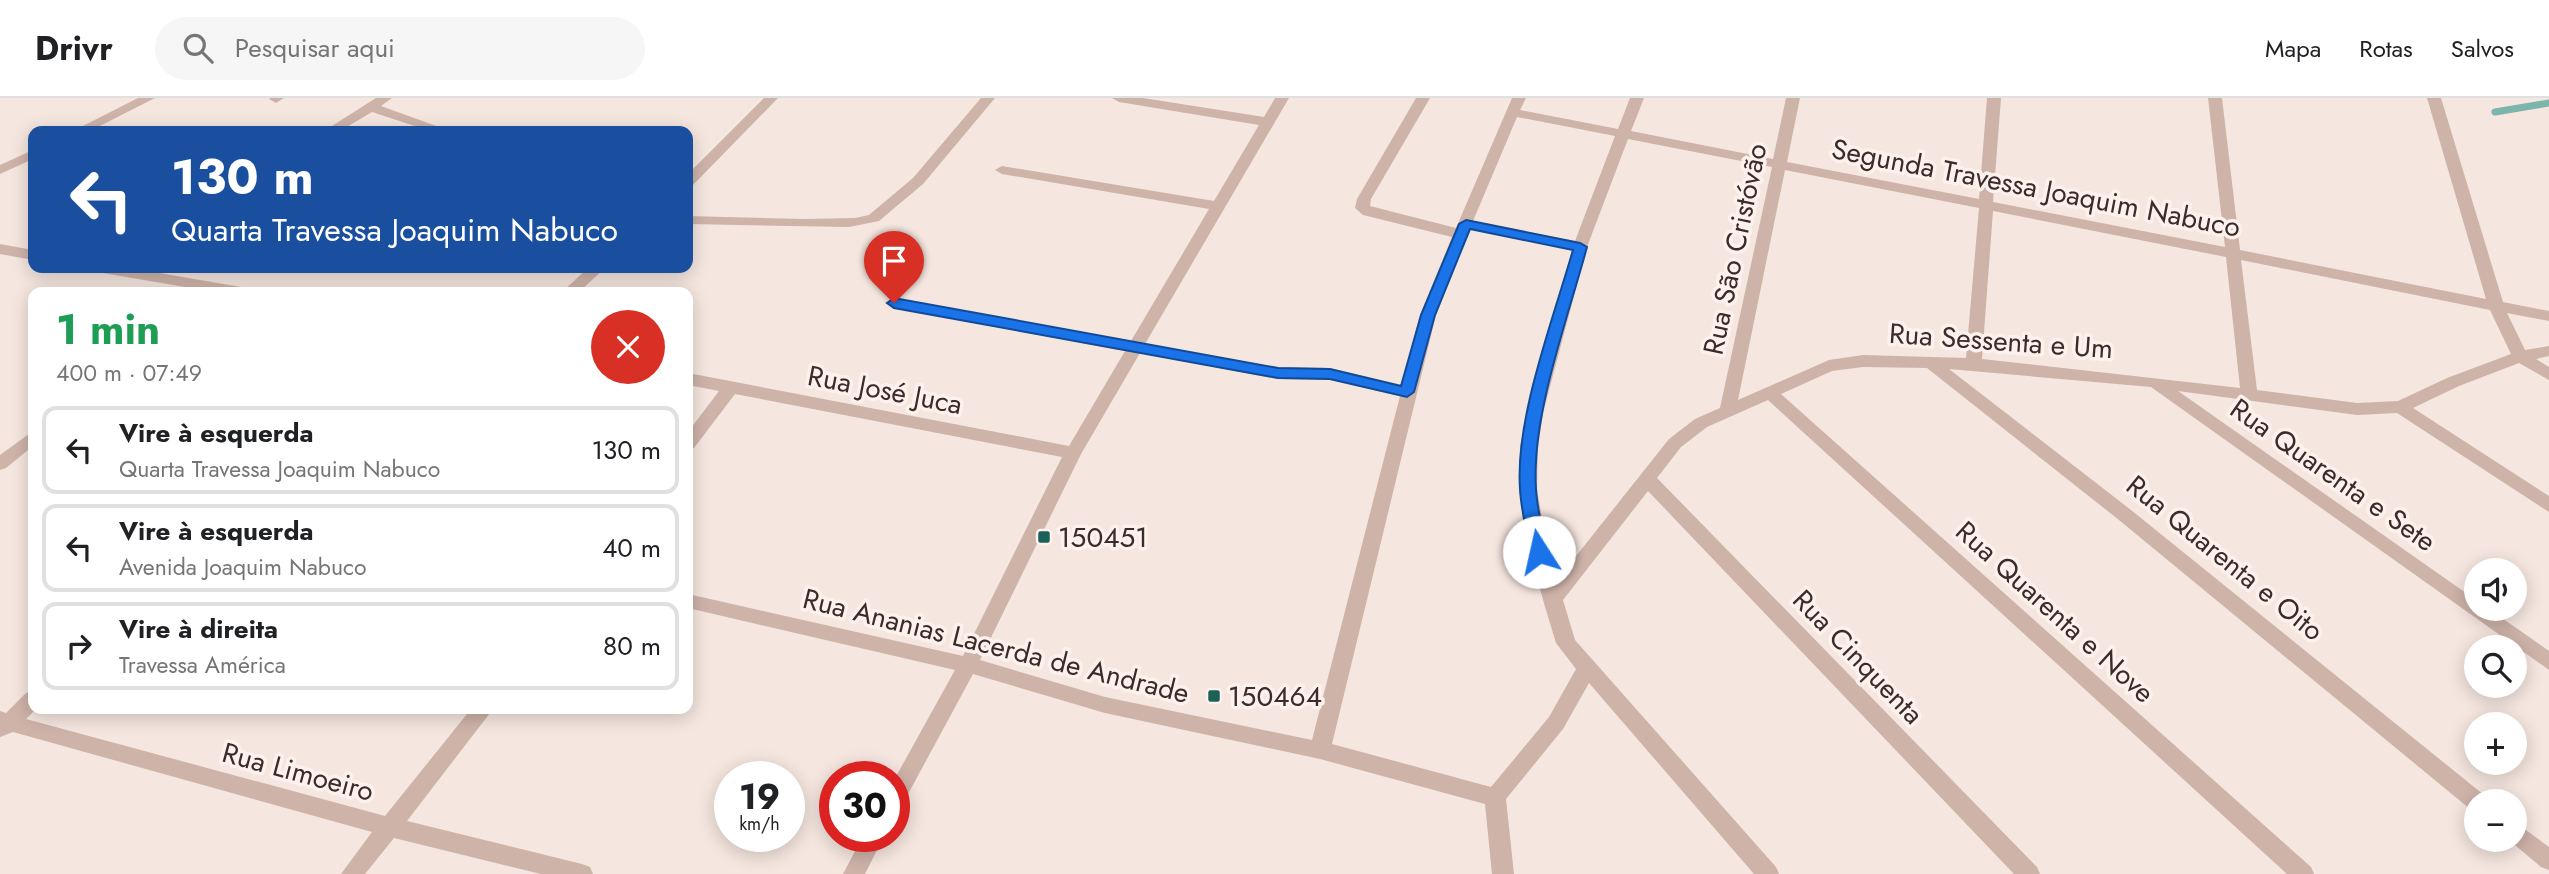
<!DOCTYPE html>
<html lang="pt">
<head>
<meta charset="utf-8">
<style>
  :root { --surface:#fff; --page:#f6f6f6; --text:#202124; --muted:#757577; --line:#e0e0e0 }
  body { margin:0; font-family:Jost,sans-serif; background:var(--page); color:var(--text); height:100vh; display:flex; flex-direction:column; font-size:26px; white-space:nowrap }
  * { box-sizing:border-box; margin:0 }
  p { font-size:23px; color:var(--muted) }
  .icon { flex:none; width:38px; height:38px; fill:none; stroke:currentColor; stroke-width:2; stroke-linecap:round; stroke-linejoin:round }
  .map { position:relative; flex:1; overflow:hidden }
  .panel { position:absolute; left:28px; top:189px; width:665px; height:427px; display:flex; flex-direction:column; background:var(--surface); border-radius:14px; box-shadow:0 4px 18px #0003 }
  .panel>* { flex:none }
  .hud { position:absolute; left:28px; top:28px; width:665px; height:147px; border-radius:14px; box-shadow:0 4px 18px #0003; background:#1a4fa0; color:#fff; overflow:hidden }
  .fabs { position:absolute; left:2464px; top:460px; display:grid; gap:14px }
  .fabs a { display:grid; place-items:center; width:63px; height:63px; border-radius:50%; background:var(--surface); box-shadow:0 4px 18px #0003; font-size:35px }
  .speed { position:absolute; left:714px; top:663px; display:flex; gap:14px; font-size:35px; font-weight:700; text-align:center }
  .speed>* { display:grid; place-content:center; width:91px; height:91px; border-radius:50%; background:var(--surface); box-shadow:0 4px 18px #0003; line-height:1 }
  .speed small { font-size:18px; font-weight:400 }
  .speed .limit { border:10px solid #d22; background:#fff; color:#111 }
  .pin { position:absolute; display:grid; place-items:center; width:60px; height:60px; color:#fff; margin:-72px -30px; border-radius:50% 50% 50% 0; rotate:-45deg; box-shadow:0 0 7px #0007 }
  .pin .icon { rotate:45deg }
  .me { position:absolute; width:77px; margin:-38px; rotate:350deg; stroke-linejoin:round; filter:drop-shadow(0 0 5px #0008) }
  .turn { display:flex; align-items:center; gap:24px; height:147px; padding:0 28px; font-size:32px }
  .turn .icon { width:91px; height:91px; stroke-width:2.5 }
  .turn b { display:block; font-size:49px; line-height:60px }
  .round { display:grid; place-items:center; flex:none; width:74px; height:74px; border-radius:37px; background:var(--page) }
  .overview { display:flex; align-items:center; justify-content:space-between; height:119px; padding:0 28px }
  h1 { font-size:42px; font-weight:700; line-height:52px; color:#1e9e55 }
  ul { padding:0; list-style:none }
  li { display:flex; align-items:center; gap:21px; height:88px; margin:0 14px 10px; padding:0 14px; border:4px solid var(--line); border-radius:14px }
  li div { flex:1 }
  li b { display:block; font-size:26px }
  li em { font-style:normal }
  header { display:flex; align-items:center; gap:42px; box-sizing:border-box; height:98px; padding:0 35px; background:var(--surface); border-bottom:2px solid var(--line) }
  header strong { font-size:33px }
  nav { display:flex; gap:38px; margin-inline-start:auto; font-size:24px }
  .search { width:490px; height:63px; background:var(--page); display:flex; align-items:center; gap:18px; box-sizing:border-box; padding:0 24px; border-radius:38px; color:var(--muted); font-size:26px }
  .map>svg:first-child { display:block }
</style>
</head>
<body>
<header>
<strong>Drivr</strong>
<div class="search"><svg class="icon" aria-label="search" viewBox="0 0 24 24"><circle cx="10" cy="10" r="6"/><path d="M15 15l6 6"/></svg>Pesquisar aqui</div>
<nav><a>Mapa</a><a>Rotas</a><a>Salvos</a></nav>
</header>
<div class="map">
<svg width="2549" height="776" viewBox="0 0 2549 776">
  <rect width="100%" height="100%" fill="#f5e6df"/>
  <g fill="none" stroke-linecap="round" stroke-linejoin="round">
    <polyline stroke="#7bb5ab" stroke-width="7" points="2495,14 2549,5"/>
    <g fill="#ceb3a9" fill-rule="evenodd">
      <polygon points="138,0 155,0 90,33 73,33"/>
      <polygon points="284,0 276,5 269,1 270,0"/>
      <polygon points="376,0 392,0 381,8 450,33 430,33 372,14 340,33 324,33"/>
      <polygon points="764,0 778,0 693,87 688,88 688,76"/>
      <polygon points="981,0 995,0 923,86 879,123 849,129 688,126 688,118 805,121 855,120 869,117 913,80"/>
      <path d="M1112 0H1143L1264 19 1275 0H1289L1145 246 1277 269 1330 270 1402 287 1420 217 1452 139 1363 117 1355 110 1357 101 1416 0H1430L1371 101 1370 108 1456 130 1512 0H1526L1520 12 1618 31 1630 0H1644L1631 33 1773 61 1786 0H1800L1787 64 1979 101 1987 0H2001L1993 104 2225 149 2208 0H2222L2240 152 2486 201 2427 0H2441L2503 204 2549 213V223L2507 215 2525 252 2549 248V258L2536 261 2549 269V282L2519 265 2459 288 2413 310 2549 398V414L2397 315 2357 317 2178 293 2476 502V511H2489L2549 553V572L2151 289 1949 271 2131 412 2484 697 2487 704H2476V713L2470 711 2119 422 1927 270 1863 269 1832 273 1781 296 2311 769 2314 776H2287L1768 302 1707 329 1681 349 1657 380 2037 769 2040 776H2014L1648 393 1563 502 1575 542 1776 769 1779 776H1754L1589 585 1563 631 1506 701 1514 776H1492L1485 706 1320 661 1105 615 973 576 901 709 894 711V682L955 572 688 510V496L963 558 1062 359 735 296 694 350 688 352V334L719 293 688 287V275L1069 348 1125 253 894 210 886 205 894 200 1131 243 1209 111 1002 76 995 72 1002 68 1214 103 1259 27 1119 4ZM1517 19 1615 38 1575 143 1473 123ZM1628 41 1772 69 1720 310 1695 321 1669 341 1557 482 1548 454 1537 391 1538 349 1543 315 1587 149ZM1785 72 1979 110 1966 260 1863 257 1829 262 1738 302ZM1993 113 2226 159 2240 290 1982 261ZM1470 131 1572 152 1527 315 1520 349 1519 391 1530 454 1543 502 1556 545 1576 571 1549 619 1491 689 1332 646 1436 217ZM2241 162 2490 212 2511 256 2447 280 2398 303 2357 305 2257 292ZM1140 255 1277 281 1330 282 1400 298 1312 642 1105 599 980 562 1081 356Z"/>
      <polygon points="33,52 33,61 0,76 0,67"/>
      <polygon points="0,146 33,152 33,162 0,156"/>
      <polygon points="95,170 130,170 241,189 249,194 214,194 103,175"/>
      <polygon points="588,170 605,170 579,194 562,194"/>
      <polygon points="33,333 33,348 6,370 0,372 0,357"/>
      <polygon points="33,593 33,611 36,611 26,621 385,718 471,611 493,611 407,723 582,766 590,769 593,776 541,776 394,740 365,776 341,776 372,734 13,634 0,639 0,613 6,615 26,595"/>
      <polygon points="2515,724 2549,749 2549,772 2541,769 2509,742 2515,742"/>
      <polygon points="863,738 884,738 865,776 843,776"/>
    </g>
  </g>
  <path fill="#1a73e8" stroke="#114b97" stroke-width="2" d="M1466 122 1580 145 1587 149C1568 220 1531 318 1536 391 1537 412 1543 433 1547 454L1544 459H1533L1530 454C1527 433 1521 412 1520 391 1515 320 1553 222 1573 152L1470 131 1435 217 1414 294 1407 299 1330 281 1278 280 894 210 887 205 894 200 1278 270 1330 271 1401 288 1421 217 1459 126Z"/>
  <g fill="#1b6157" stroke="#fcf1ec" stroke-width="2.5">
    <rect x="1037" y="432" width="14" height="14" rx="3.5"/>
    <rect x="1207" y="591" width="14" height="14" rx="3.5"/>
  </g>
  <g text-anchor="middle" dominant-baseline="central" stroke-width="7" stroke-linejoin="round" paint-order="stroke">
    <g font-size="28" fill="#3b2b29" stroke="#fcf1ec">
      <text transform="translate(2036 90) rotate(11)">Segunda Travessa Joaquim Nabuco</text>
      <text transform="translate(1735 151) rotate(-78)">Rua São Cristóvão</text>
      <text transform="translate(2001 243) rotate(4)">Rua Sessenta e Um</text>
      <text transform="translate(885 292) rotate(11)">Rua José Juca</text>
      <text transform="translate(2333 377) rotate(35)">Rua Quarenta e Sete</text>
      <text transform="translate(2225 460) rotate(39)">Rua Quarenta e Oito</text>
      <text transform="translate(2055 514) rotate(42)">Rua Quarenta e Nove</text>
      <text transform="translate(996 548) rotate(14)">Rua Ananias Lacerda de Andrade</text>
      <text transform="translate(1858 559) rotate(46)">Rua Cinquenta</text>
      <text transform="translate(298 674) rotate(15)">Rua Limoeiro</text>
    </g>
    <g font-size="28" fill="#3b2b29" stroke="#fcf1ec" text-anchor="start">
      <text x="1058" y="439">150451</text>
      <text x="1228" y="598">150464</text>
    </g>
  </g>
</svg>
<div class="fabs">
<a><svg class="icon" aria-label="sound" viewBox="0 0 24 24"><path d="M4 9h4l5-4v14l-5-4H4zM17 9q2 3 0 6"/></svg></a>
<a><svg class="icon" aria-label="search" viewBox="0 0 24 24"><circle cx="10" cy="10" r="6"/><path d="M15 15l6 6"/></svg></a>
<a>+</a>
<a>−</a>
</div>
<div class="speed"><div>19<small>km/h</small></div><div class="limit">30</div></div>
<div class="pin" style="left:894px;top:205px;background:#d93025"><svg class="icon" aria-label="arrive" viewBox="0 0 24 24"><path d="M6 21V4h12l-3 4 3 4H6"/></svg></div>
<svg class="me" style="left:1539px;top:454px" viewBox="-20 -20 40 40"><circle r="19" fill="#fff"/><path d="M0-13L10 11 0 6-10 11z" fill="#1a73e8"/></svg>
<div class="hud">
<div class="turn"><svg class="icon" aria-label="left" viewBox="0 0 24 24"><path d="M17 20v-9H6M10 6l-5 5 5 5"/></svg><div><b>130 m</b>Quarta Travessa Joaquim Nabuco</div></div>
</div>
<section class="panel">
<div class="overview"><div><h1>1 min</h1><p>400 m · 07:49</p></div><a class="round" style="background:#d93025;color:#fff"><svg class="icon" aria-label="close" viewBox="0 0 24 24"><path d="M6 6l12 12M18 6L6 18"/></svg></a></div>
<ul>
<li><svg class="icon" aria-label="left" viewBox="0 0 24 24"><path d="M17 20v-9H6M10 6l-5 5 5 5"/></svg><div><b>Vire à esquerda</b><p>Quarta Travessa Joaquim Nabuco</p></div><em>130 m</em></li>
<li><svg class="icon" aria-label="left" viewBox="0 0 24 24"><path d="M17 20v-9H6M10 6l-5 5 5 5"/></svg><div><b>Vire à esquerda</b><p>Avenida Joaquim Nabuco</p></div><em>40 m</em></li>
<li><svg class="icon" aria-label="right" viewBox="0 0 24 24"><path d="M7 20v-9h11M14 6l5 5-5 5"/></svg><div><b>Vire à direita</b><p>Travessa América</p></div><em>80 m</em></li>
</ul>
</section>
</div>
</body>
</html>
